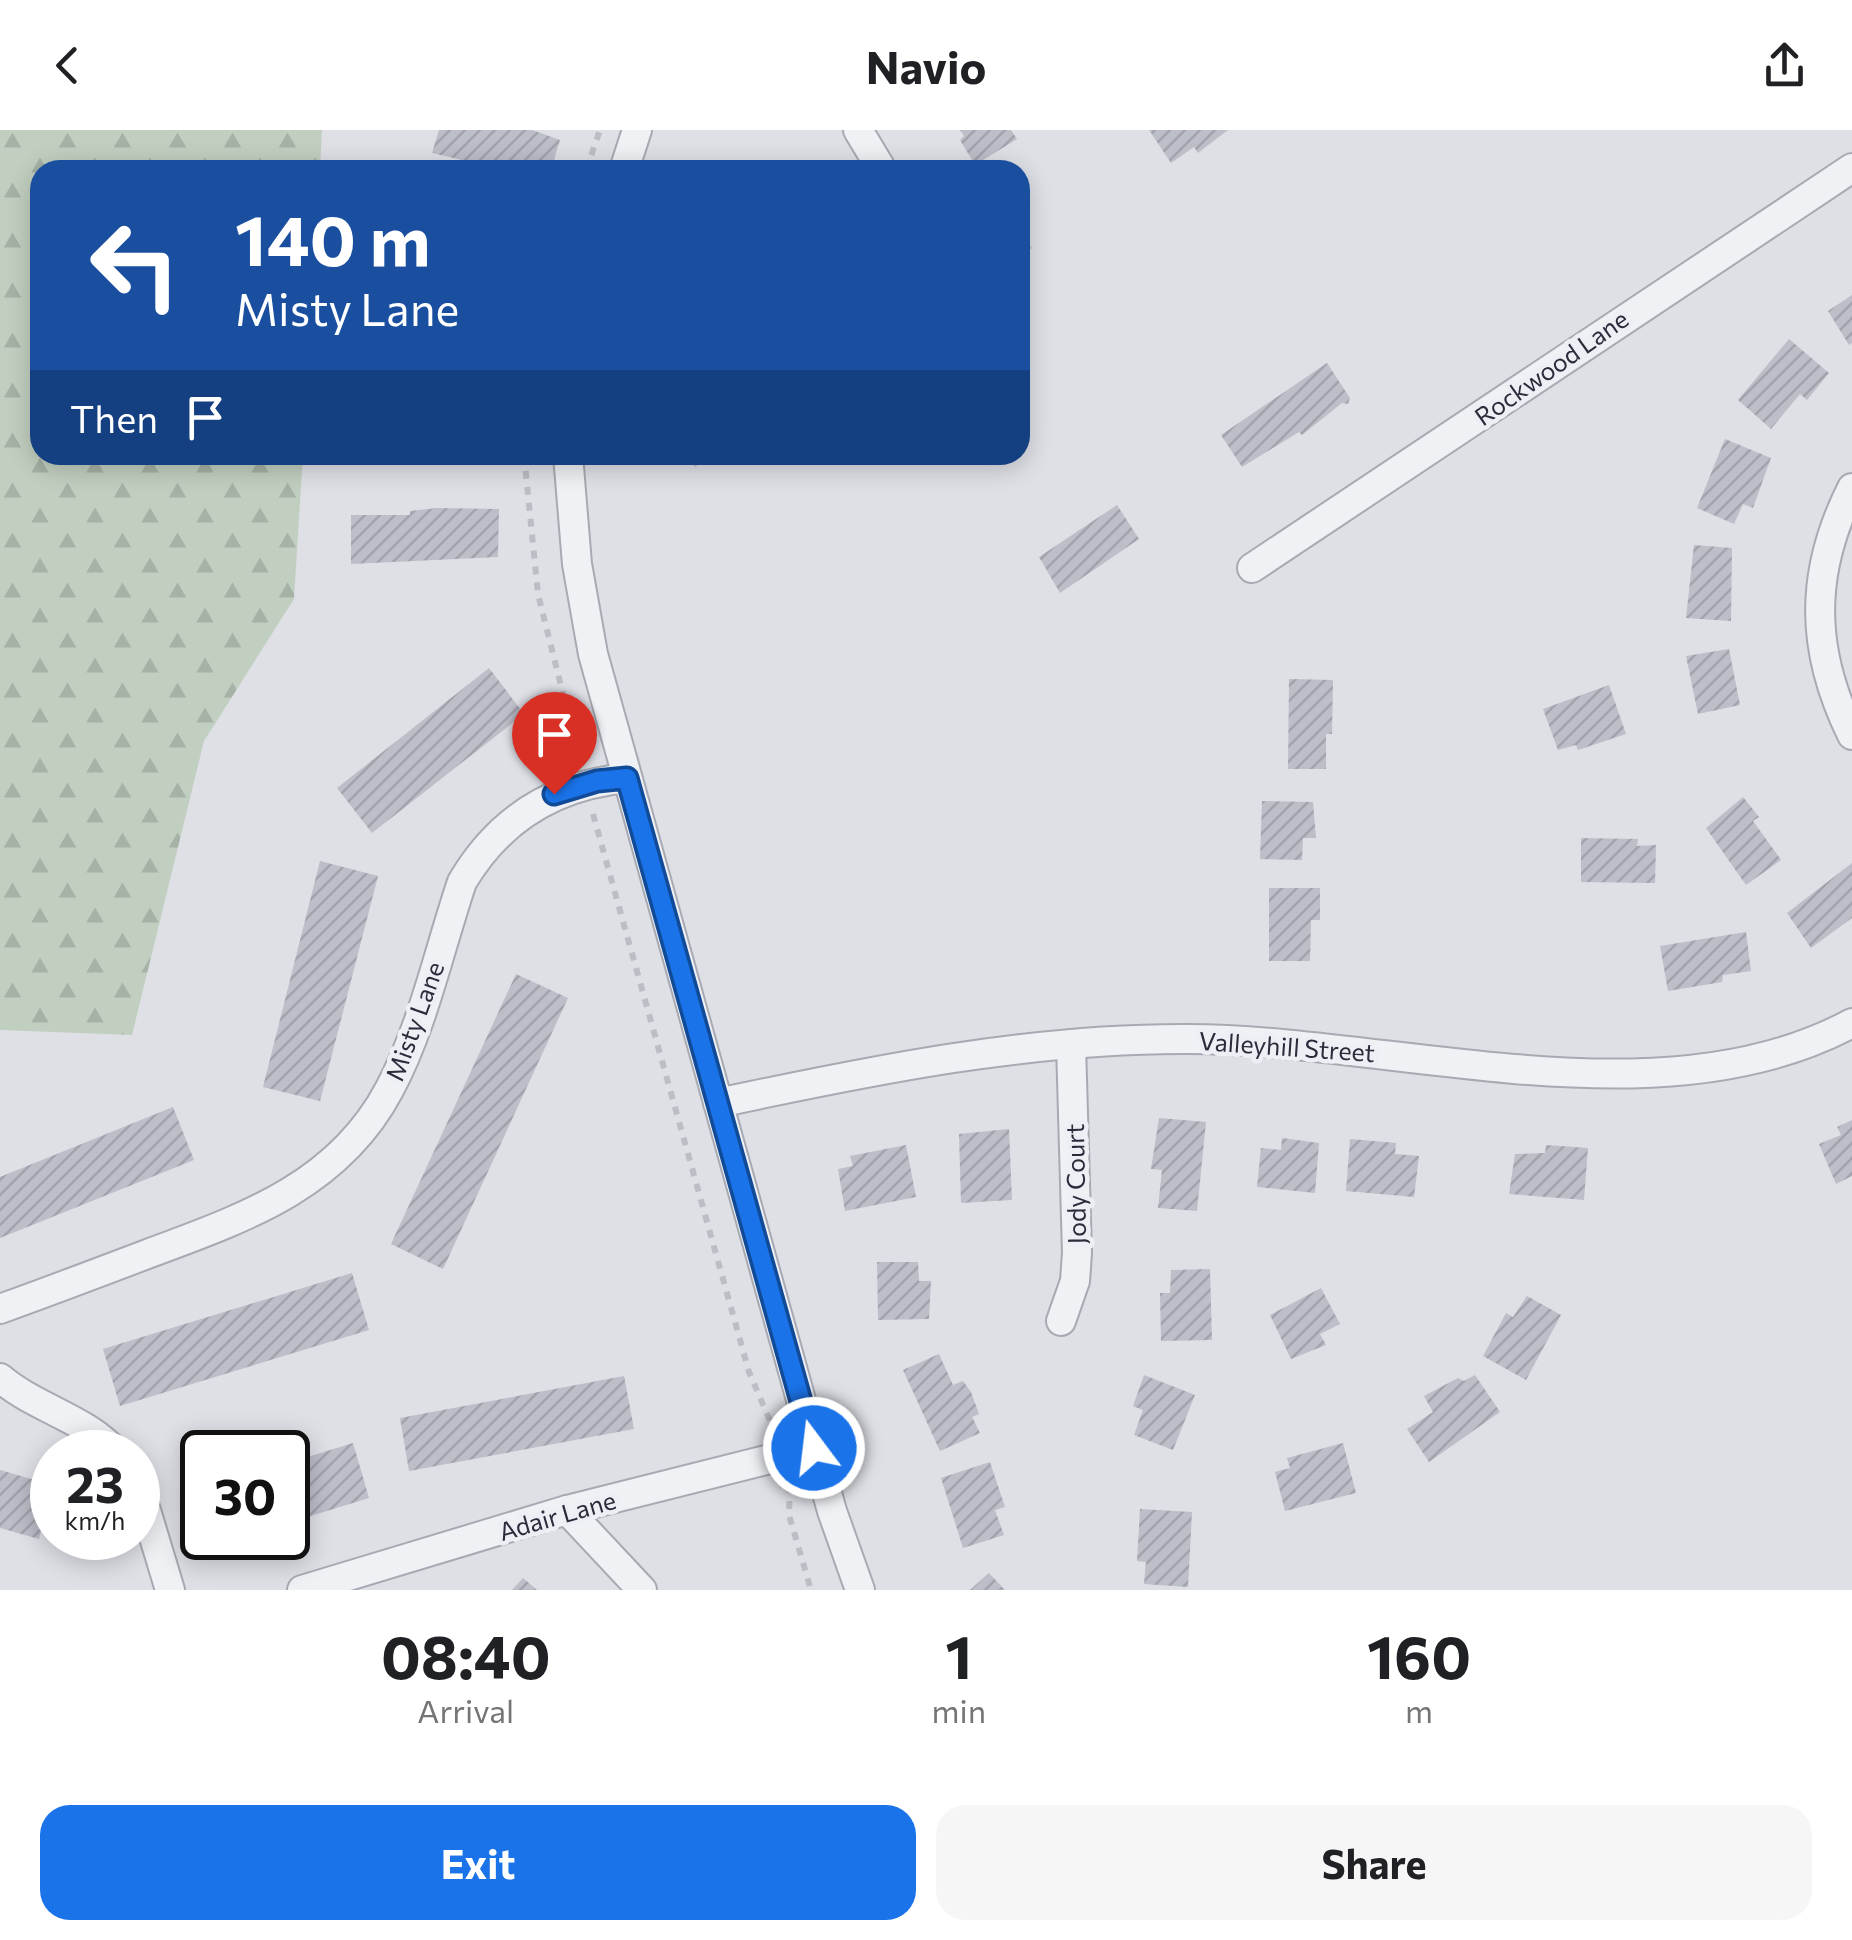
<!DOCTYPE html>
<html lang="en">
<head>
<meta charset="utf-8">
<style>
  :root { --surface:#fff; --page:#f6f6f6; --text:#202124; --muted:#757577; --accent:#1a73e8 }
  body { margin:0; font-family:Commissioner,sans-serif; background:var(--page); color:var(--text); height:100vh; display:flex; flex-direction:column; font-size:38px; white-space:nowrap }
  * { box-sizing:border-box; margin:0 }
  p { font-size:32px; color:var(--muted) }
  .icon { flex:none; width:55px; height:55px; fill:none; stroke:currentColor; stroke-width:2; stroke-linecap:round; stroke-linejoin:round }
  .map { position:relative; height:1460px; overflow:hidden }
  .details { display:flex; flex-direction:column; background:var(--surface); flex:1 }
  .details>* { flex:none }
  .banner { position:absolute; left:30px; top:30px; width:1000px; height:305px; border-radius:30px; box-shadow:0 5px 25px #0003; background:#1a4fa0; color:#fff; overflow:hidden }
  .speed { position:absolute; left:30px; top:1300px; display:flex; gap:20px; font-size:50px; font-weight:700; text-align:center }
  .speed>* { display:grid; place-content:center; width:130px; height:130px; border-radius:50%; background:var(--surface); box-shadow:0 5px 25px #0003; line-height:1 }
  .speed small { font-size:25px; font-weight:400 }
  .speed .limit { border:5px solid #111; border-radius:15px; background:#fff; color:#111 }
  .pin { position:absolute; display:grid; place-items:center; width:85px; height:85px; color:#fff; margin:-102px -42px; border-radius:50% 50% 50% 0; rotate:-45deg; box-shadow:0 0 10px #0007 }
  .pin .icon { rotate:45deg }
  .me { position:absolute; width:110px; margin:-55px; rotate:345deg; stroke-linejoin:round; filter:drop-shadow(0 0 8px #0008) }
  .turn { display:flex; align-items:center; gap:35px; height:210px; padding:0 40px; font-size:45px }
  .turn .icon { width:130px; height:130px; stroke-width:2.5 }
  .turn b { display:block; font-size:70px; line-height:85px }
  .then { display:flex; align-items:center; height:95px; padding:0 40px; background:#0003; gap:20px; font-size:38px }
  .eta { display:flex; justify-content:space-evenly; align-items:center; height:170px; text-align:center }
  .eta b { font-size:60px; font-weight:700; line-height:70px }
  .primary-button { display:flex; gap:20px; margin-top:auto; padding:20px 40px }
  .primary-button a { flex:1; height:115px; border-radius:30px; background:var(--accent); color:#fff; font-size:40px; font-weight:700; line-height:115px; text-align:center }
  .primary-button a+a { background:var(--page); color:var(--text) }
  header { display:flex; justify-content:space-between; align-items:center; height:130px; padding:0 40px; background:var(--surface); font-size:45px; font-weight:700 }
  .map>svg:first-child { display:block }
</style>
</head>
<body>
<header><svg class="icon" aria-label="back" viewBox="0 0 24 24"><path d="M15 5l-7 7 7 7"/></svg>Navio<svg class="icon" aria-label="share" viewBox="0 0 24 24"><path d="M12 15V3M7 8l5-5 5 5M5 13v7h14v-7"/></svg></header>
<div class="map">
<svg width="1852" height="1460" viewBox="0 0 1852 1460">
  <defs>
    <pattern id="forest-firs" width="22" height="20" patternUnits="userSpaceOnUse" patternTransform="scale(2.5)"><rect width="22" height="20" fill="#c1cfc0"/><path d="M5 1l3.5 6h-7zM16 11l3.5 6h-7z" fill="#a6b2a6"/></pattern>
    <pattern id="building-hatch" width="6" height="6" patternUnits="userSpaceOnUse" patternTransform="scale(2.5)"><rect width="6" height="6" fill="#bcbec8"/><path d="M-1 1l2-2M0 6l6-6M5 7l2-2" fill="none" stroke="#a2a3ad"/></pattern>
  </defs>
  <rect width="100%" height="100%" fill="#dee0e6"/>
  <polygon fill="url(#forest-firs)" points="0,0 322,0 320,40 40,40 40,325 303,325 294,469 204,611 132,905 0,900"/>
  <g fill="url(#building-hatch)">
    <polygon points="439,0 532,0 560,10 551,40 505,40 432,23"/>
    <polygon points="960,0 1011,0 1017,9 975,35 960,10 964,6"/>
    <polygon points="1149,0 1228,0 1198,23 1194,17 1171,33"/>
    <polygon points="1020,100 1032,118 1020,127"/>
    <polygon points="1852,165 1852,213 1849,215 1828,181"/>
    <polygon points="1789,209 1829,243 1807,270 1800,264 1771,299 1738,270"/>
    <polygon points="1327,233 1350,268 1348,274 1342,273 1302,305 1299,302 1242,337 1221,305"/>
    <polygon points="1725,309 1771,328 1753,378 1743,374 1734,394 1697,378"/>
    <polygon points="687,325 712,325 695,337"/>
    <polygon points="1117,375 1139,409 1060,463 1039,427"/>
    <polygon points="437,378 499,379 498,427 351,434 351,385 410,385 410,381"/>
    <polygon points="1694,415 1732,418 1731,491 1686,488"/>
    <polygon points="1729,519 1740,575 1698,584 1686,526"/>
    <polygon points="489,538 524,584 372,703 337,658"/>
    <polygon points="1289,549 1333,550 1332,604 1326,604 1326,639 1288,639"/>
    <polygon points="1609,555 1626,604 1578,620 1576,615 1558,620 1543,579"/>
    <polygon points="1743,667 1759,687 1753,691 1781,730 1746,755 1706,698"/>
    <polygon points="1262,671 1313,672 1316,708 1303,708 1302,730 1260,729"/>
    <polygon points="1581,708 1638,709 1637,716 1656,715 1655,753 1581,752"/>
    <polygon points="320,731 378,746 320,971 263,957"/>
    <polygon points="1852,733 1852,788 1811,818 1787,783"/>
    <polygon points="1269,758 1320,758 1320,790 1311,790 1310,831 1269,831"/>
    <polygon points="1746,802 1751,841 1723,845 1722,852 1668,861 1660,816"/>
    <polygon points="516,844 568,868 443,1139 391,1114"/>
    <polygon points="173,977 194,1030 0,1108 0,1047"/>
    <polygon points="1159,988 1206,992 1197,1081 1158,1078 1162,1040 1151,1039"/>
    <polygon points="1852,990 1852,1046 1836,1054 1819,1014 1841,1005 1837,997"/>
    <polygon points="1009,999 1012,1070 961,1073 959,1004"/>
    <polygon points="1282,1008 1319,1013 1315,1063 1257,1057 1261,1018 1281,1020"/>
    <polygon points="1350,1009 1396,1013 1395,1024 1419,1026 1414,1067 1346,1061"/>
    <polygon points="906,1015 916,1067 845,1081 838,1039 853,1036 850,1026"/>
    <polygon points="1546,1015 1588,1018 1584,1070 1509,1064 1515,1024 1545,1023"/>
    <polygon points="877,1132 918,1132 919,1151 931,1151 929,1189 878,1190"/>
    <polygon points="1210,1139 1212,1210 1161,1211 1160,1163 1170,1163 1171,1140"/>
    <polygon points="352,1143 369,1200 120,1276 103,1219"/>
    <polygon points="1321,1158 1340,1194 1320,1204 1326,1215 1291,1229 1270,1185"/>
    <polygon points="1527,1166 1561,1185 1526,1250 1483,1226 1506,1183 1513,1187"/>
    <polygon points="939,1224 953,1255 963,1251 971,1262 979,1284 972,1287 980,1303 940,1321 903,1240"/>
    <polygon points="1144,1245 1195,1265 1173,1320 1134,1305 1143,1280 1133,1276"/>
    <polygon points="1475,1245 1500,1282 1429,1332 1407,1299 1433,1282 1424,1266 1458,1248 1464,1251"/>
    <polygon points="624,1246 634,1299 409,1341 400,1288"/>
    <polygon points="353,1313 369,1368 288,1393 288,1333"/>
    <polygon points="1343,1313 1356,1363 1285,1381 1275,1342 1290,1338 1287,1328"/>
    <polygon points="990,1332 1005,1377 995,1380 1004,1405 963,1418 941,1348"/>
    <polygon points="0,1340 52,1355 39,1409 0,1398"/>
    <polygon points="1140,1379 1192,1382 1188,1457 1144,1454 1146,1432 1137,1431"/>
    <polygon points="211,1408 238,1408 213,1416"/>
    <polygon points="989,1443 1005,1460 970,1460"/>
    <polygon points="523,1448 537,1460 512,1460"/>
  </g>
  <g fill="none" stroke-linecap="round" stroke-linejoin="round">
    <defs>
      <g id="minor">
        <polyline points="858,0 882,40"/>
        <polyline points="624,40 637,0"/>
        <polyline points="568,325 577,434 593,524 832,1381 860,1460"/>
        <path d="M1852 358C1809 443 1810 520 1852 605"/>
        <polyline points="1252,438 1852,38"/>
        <path d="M718 973C873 940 1030 908 1189 909 1397 910 1662 996 1852 893"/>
        <path d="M0 1179C50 1161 100 1142 150 1123 244 1088 338 1056 389 960 423 897 439 820 462 752 499 689 554 655 627 648"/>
        <polyline points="1061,1191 1075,1151 1077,1123 1071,914"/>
        <path d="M0 1248C35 1278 85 1288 115 1322"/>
        <polyline points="138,1354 170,1460"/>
        <polyline points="567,1380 642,1460"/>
        <polyline points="302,1460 567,1380 814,1318"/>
      </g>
    </defs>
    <use href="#minor" stroke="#a8aab3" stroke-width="32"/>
    <g stroke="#bcbec5" stroke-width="6" stroke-dasharray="8 8" stroke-linecap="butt">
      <polyline points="586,40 600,0"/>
      <polyline points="524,325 538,464 579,628"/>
      <polyline points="593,684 749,1242 774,1300"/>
      <polyline points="790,1355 789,1385 811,1460"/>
    </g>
    <use href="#minor" stroke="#f0f1f5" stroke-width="28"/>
  </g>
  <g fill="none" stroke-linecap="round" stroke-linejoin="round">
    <defs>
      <polyline id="route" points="554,664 597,651 627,648 814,1318"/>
    </defs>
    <use href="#route" stroke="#114b97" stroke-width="25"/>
    <use href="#route" stroke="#1a73e8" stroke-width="18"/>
  </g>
  <g text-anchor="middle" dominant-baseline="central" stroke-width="9" stroke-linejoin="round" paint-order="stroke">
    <g font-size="25" fill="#292c3b" stroke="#edeff4">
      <text transform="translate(1551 237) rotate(-35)">Rockwood Lane</text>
      <text transform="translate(414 891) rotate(-70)">Misty Lane</text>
      <text transform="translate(1287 916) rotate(4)">Valleyhill Street</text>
      <text transform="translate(1075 1054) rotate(-91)">Jody Court</text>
      <text transform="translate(557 1385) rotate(-16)">Adair Lane</text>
    </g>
  </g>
</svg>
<div class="speed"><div>23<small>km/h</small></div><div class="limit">30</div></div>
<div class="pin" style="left:554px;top:664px;background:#d93025"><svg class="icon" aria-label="arrive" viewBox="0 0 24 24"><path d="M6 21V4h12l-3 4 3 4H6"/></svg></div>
<svg class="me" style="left:814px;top:1318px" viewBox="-20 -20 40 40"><circle r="17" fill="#1a73e8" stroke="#fff" stroke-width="3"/><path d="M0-11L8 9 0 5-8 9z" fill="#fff"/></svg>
<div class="banner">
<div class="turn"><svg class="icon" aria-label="left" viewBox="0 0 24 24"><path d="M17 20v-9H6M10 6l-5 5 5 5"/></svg><div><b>140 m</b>Misty Lane</div></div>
<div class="then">Then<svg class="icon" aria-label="arrive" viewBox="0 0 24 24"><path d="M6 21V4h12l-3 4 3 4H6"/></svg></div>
</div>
</div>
<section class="details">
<div class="eta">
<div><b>08:40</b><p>Arrival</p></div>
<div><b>1</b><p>min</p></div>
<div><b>160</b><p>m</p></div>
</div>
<div class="primary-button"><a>Exit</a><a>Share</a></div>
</section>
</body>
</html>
